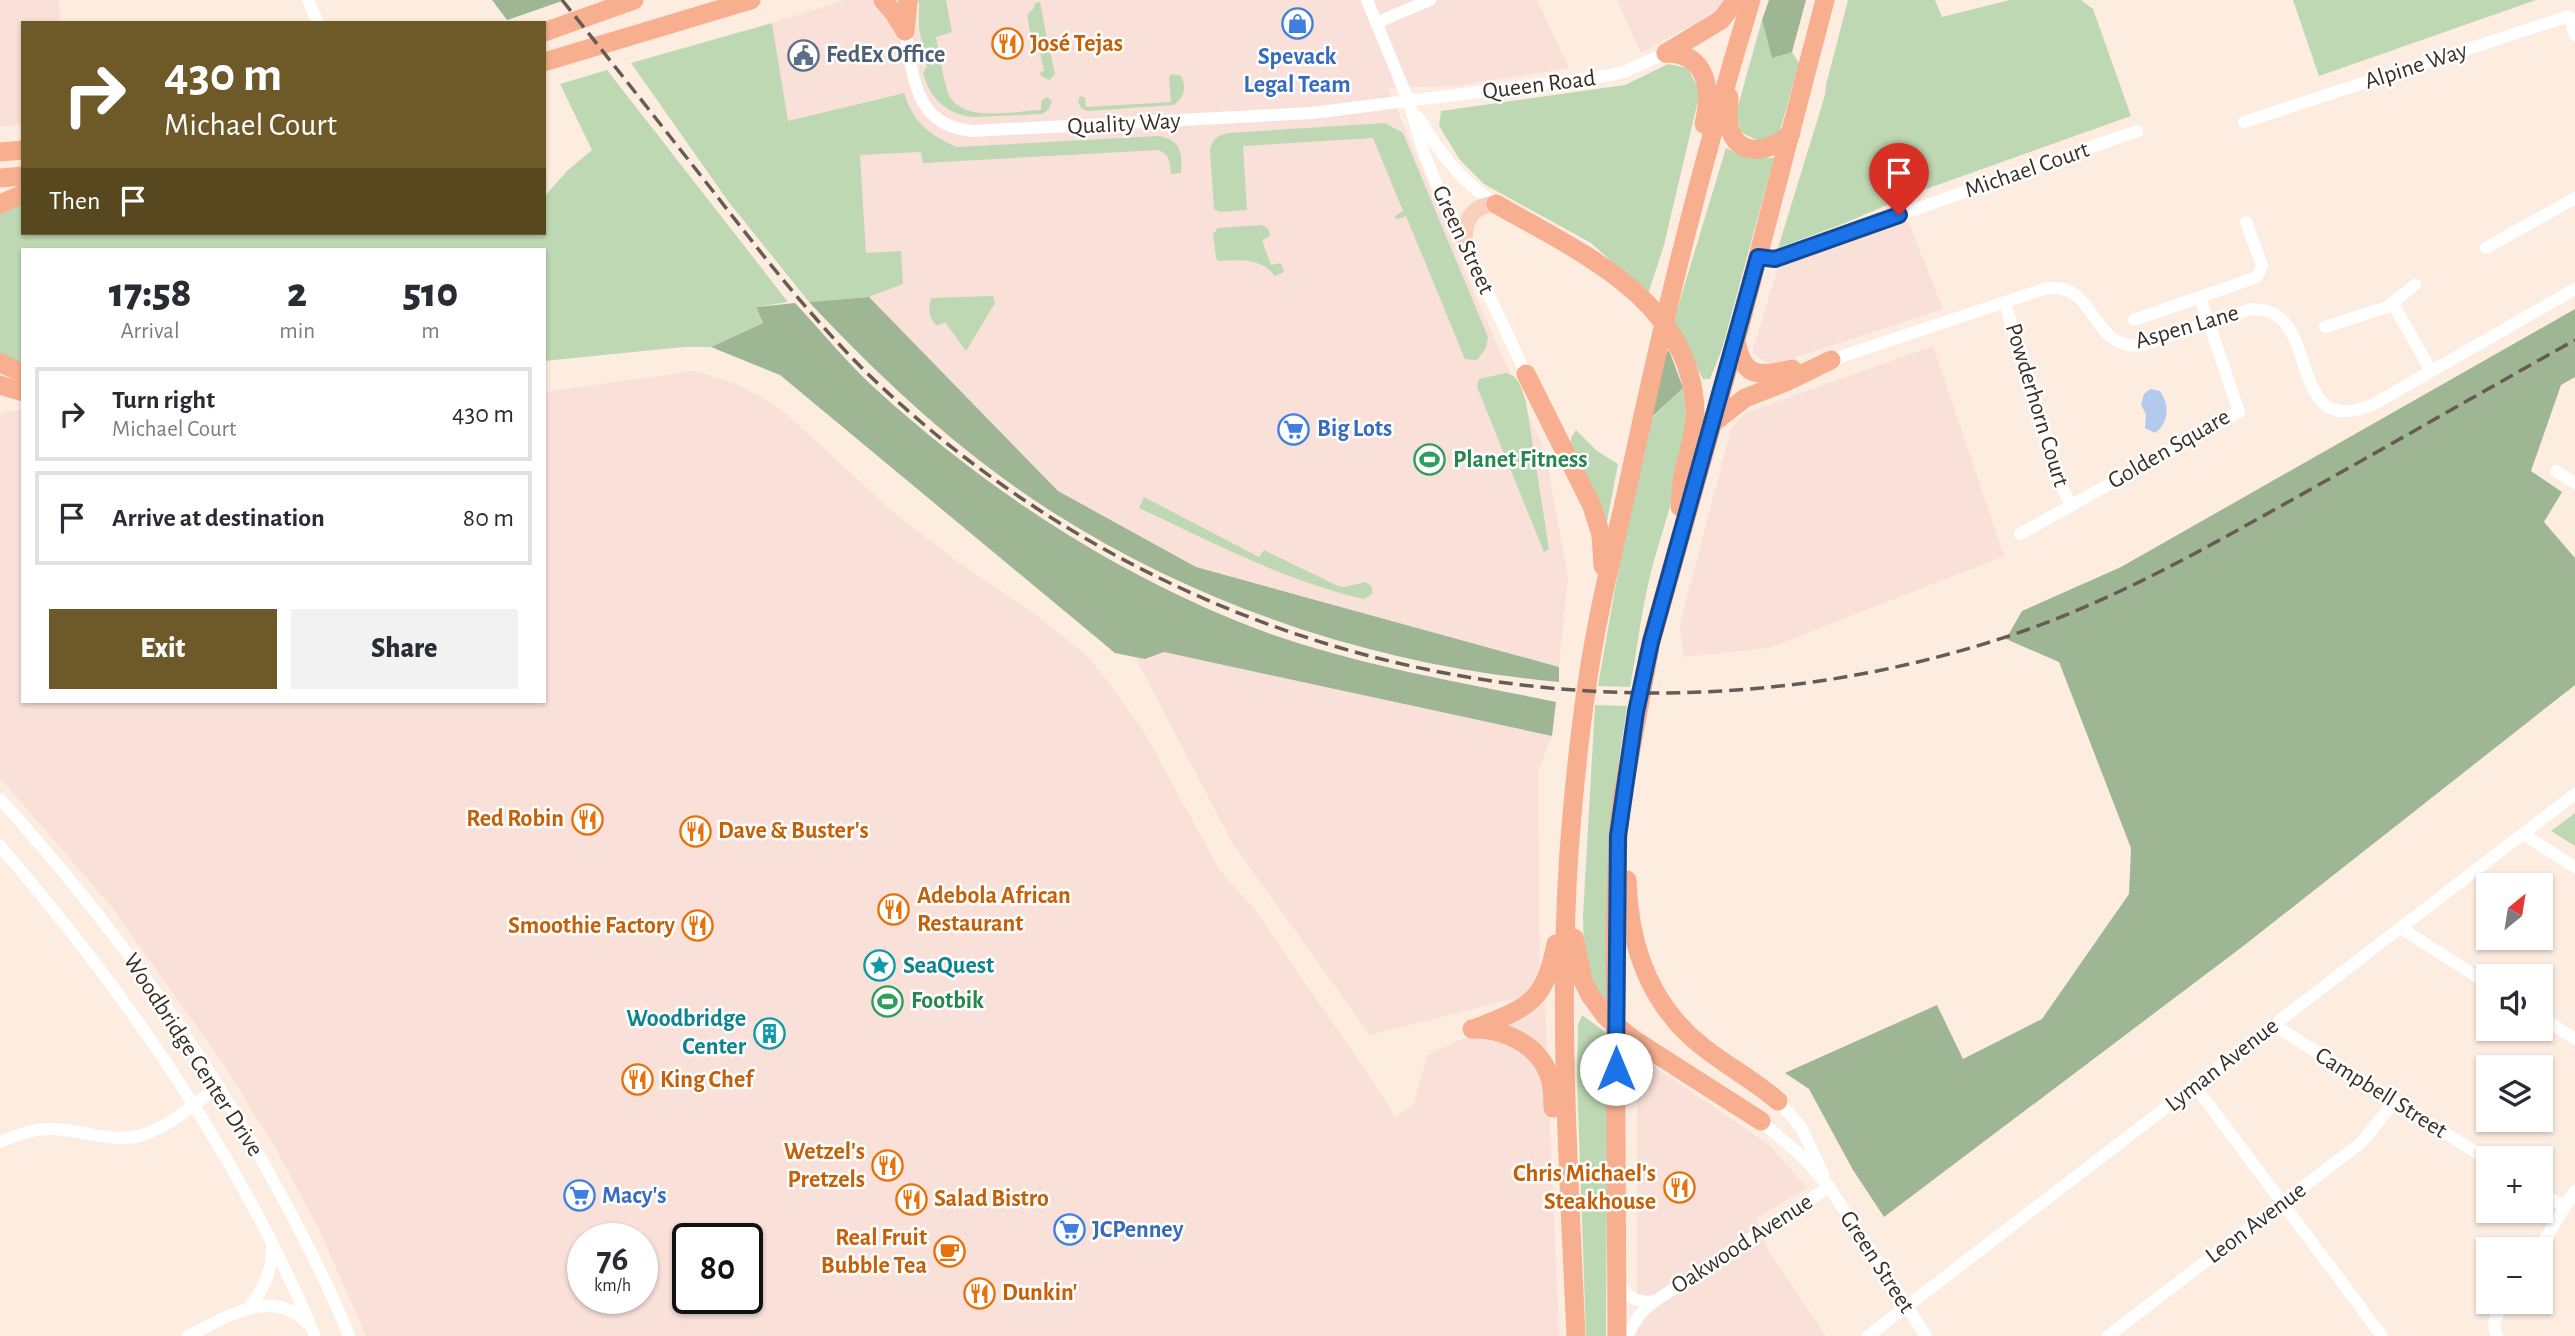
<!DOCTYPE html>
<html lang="en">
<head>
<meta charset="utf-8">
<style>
  :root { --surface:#fff; --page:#f2f2f3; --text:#2b2b33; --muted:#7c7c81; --line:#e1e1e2; --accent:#6d5a28 }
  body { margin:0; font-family:"Alegreya Sans",sans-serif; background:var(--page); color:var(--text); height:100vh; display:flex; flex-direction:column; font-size:26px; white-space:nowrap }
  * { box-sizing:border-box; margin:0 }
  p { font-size:23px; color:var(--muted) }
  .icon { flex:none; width:38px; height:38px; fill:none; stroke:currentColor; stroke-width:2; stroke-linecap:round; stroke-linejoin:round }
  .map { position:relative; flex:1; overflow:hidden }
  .side { position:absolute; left:21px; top:248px; width:525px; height:455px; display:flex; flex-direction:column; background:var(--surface); border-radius:0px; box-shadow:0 2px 5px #0004 }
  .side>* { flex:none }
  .top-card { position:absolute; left:21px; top:21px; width:525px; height:214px; border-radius:0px; box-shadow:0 2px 5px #0004; background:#6d5a28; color:#fff; overflow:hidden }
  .needle { width:46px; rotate:30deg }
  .buttons { position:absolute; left:2476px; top:873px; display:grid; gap:14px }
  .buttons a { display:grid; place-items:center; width:77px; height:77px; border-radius:0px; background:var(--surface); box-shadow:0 2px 5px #0004; font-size:35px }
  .speed { position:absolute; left:567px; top:1223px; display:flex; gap:14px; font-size:35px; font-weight:700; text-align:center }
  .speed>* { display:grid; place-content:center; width:91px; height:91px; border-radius:50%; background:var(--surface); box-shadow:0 2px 5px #0004; line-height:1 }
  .speed small { font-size:18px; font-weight:400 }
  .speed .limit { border:4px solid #111; border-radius:10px; background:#fff; color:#111 }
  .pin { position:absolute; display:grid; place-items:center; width:60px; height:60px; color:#fff; margin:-72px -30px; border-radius:50% 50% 50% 0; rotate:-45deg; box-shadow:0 0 7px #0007 }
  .pin .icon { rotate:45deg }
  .me { position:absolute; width:77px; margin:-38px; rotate:0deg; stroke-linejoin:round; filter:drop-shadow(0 0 5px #0008) }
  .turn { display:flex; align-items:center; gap:24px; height:147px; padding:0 28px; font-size:32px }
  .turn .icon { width:91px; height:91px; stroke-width:2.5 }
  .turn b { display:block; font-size:49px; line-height:60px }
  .then { display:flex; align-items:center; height:66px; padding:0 28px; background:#0003; gap:14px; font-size:26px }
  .eta { display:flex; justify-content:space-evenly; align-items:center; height:119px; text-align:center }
  .eta b { font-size:42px; font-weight:800; line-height:49px }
  .cta { display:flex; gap:14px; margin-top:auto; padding:14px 28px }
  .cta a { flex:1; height:80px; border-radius:0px; background:var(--accent); color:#fff; font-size:28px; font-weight:800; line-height:80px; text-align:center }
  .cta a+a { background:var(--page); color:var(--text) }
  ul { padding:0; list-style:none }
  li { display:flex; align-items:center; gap:21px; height:94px; margin:0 14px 10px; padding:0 14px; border:4px solid var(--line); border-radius:0px }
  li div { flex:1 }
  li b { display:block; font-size:26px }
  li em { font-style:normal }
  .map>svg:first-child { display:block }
</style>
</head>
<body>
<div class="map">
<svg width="2575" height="1336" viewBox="0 0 2575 1336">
  <rect width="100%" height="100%" fill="#fdede1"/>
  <g fill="#f9e0d9" fill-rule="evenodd">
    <polygon points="0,0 59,0 60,23 23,23 23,124 0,127"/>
    <polygon points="845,0 1537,0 1569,68 1456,86 1388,88 1475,295 1545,451 1568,577 1559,667 1196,567 1058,491 869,297 903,284 866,253 860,155 905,152 898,94 788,122 772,23"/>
    <polygon points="1617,0 1730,0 1708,20 1684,29 1641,53"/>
    <polygon points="1908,221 1943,309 1772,365 1752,353 1779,265"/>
    <polygon points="1933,346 2004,556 1769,648 1684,657 1680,624 1731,429 1745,413"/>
    <path d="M694 371 737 384 781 409 893 512 955 560 1035 614 1084 653 1103 675 1144 732 1219 869 1255 910 1370 1077 1395 1117 1414 1104 1427 1055 1545 1002 1559 1336H366L319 1229 275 1147 222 1062 111 906 0 778V416L4 412 23 410V702H544V392ZM583 1239H642V1298H583ZM688 1239H747V1298H688Z"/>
    <polygon points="1164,652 1552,736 1538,772 1540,992 1370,1035 1233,844 1135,657 1145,659"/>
    <polygon points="1637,1055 1768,1144 1807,1188 1756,1218 1768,1250 1826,1336 1637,1336"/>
  </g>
  <g fill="#bed8b4">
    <path d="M914 0H946L952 32 936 37C940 54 942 73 947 90 958 125 1013 111 1041 110V101L1047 97 1052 101 1049 109 1042 114 976 117C948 116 930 99 923 73L927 67 919 28V2Z"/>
    <polygon points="1848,0 1935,0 1942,17 2010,0 2081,0 2093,9 2131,116 1915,193 1845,223 1778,248 1825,95 1826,85"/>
    <polygon points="2293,0 2536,0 2319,76"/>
    <polygon points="1040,2 1048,44 1042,45 1041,50 1044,53 1049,46 1055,74 1049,80 1041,76 1040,72 1044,71 1038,42 1032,43 1027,15 1033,9 1035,3"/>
    <polygon points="1762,20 1772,57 1792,52 1799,63 1779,134 1758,141 1741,132 1736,113"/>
    <path d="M772 23 788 121 904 93C913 122 929 135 957 147L1159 136C1182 141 1182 152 1181 173L1171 174C1170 162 1170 154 1158 150L923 163 921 152 860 155 866 253 901 251 903 284 869 297 809 302 728 201 631 63Z"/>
    <polygon points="1668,64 1688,68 1700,92 1664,245 1648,294 1591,243 1484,184 1460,160 1439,126 1441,111 1625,85"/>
    <polygon points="607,70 788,302 756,307 763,323 711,347 683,347 544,361 544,250 23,250 23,365 0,354 0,213 23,203 23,233 544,233 544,197 567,171 592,150 560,84"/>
    <path d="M1171 74 1181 76C1187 87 1184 98 1174 105L1087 111C1081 109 1077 104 1079 98L1081 96 1085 98 1086 107 1171 102 1169 77Z"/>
    <path d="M1385 123 1403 133 1488 337 1486 348 1477 360 1465 359 1406 216 1398 219 1394 217 1403 211 1373 138 1243 146 1247 210 1220 212 1214 209 1210 152C1211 140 1217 135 1229 133Z"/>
    <polygon points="1726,148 1748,157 1774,158 1722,349 1710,379 1703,379 1673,323"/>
    <path d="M1262 225C1267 226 1271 232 1269 237L1262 240 1271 265 1281 263 1284 272 1275 276C1260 257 1240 260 1218 261L1216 258 1213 234 1218 228Z"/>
    <path d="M993 296 995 303 966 351 945 322 937 326C928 317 928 310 931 298Z"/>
    <path d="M1506 373C1520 376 1522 390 1526 402L1549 549 1544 552 1477 387 1479 379Z"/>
    <path d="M1683 388C1694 452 1665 515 1650 576 1641 613 1637 650 1630 687L1598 686 1623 543 1650 420Z"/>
    <polygon points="1576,430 1597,451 1618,464 1606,527 1571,447 1571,438"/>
    <path d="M1144 497 1259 557 1264 550 1338 586 1344 587 1366 582 1372 587V594L1364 599C1287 582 1210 541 1139 508Z"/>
    <polygon points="1595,705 1627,706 1615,788 1608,1004 1602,1000 1584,963 1583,916"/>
    <polygon points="2575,813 2575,846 2551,831"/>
    <polygon points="1582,1015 1608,1034 1606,1336 1586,1336 1577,1078 1578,1025"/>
  </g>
  <g fill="#9eb693">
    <polygon points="492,0 565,0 507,20"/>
    <polygon points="1769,0 1806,0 1792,52 1772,58 1762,20"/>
    <path d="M869 297 1058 491 1196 567 1559 667V682C1382 666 1208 610 1057 515 965 457 884 382 809 302Z"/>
    <path d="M795 303C823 333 849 365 879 392 992 494 1124 580 1268 633 1361 666 1460 682 1556 702L1552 736 1164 652 1145 659 1115 653 780 375 711 347 763 323 756 307Z"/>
    <polygon points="2575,309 2575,377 2561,385 2531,471 2562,492 2544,522 2575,558 2575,685 2242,947 1884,1217 1853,1170 1809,1089 1785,1073 1937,1005 1963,1059 2042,1019 2129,894 2131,848 2059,662 2006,639 2022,611 2121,567"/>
    <polygon points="1669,350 1683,388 1650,419 1667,352"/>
  </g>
  <path fill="#b3caee" d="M2150 389 2160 391C2170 405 2169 423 2155 433L2145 428 2146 415 2141 404 2144 394Z"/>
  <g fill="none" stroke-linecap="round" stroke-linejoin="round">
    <g stroke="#fff" stroke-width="12">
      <polyline points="308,0 318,23"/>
      <polyline points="1367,0 1409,102 1424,153 1437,185 1526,374"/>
      <polyline points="1376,23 1430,0"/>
      <path d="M905 31C914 78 914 126 973 131L1312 113 1606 76 1624 72 1666 53"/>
      <path d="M1418 117C1440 153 1460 181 1496 204"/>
      <polyline points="2244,122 2569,16 2575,35"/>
      <polyline points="2486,248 2575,198"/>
      <polyline points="1758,257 1775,259 2137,131"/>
      <polyline points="2005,303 2060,483 2071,506"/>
      <polyline points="2393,304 2431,371"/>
      <polyline points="2134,320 2257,277 2262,265 2246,222"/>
      <polyline points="2325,327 2387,307 2415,285"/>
      <path d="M1831 360 2044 289C2098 279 2089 352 2142 345L2251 309C2264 309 2277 313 2285 323 2312 354 2301 436 2374 404L2575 289"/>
      <polyline points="2556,471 2575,483"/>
      <polyline points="2020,534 2239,412 2200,297"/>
      <path d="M0 799C110 920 205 1053 282 1197 307 1243 330 1288 349 1336"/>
      <polyline points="2523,834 2575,867"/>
      <path d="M0 846C127 993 240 1157 315 1336"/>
      <polyline points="2401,928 2488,984"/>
      <polyline points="2541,1017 2575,1039"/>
      <polyline points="2274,1025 2488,1160"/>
      <polyline points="2195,1086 2382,1336"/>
      <polyline points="1778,1101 1801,1127 1823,1174"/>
      <polyline points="1761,1121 1805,1159 1829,1187 1926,1336"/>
      <path d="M0 1142C17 1135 34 1128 53 1129 80 1130 107 1141 134 1137 165 1131 194 1104 219 1086"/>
      <polyline points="2541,1193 2565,1207"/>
      <polyline points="2538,1250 2575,1191"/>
      <path d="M1619 1282C1626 1297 1638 1304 1655 1301"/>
      <path d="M248 1308C264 1290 273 1269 272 1245"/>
      <path d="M188 1336C224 1319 271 1286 306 1322"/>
      <polyline points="1626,1336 1641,1313 1655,1301 1829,1187"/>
      <polyline points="1868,1336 2575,794"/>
      <polyline points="2108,1336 2362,1142 2394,1102"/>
      <path d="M2497 1336C2490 1322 2498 1314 2506 1302"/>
    </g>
    <path stroke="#facfbc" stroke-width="16" d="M1465 248C1463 224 1469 205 1496 204"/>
    <g stroke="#f7af90" stroke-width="19">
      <polyline points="883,0 894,13 905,31"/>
      <polyline points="905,31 908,0"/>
      <polyline points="544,32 634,0"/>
      <path d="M1666 53C1708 53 1712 91 1704 124"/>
      <polyline points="1666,53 1721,20 1736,0"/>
      <polyline points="544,62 751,0"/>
      <path d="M1729 97C1729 107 1727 116 1729 126 1737 160 1772 152 1791 133"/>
      <polyline points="0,152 23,150"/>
      <polyline points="0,178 23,176"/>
      <polyline points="0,204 23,194"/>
      <path d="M1496 204C1579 252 1693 300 1695 413 1695 435 1688 454 1683 475 1681 485 1681 497 1680 507"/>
      <path d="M1736 341C1743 380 1761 376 1792 369"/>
      <polyline points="0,363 23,373"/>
      <polyline points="1526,374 1592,506 1601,535 1603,566"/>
      <polyline points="0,385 23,392"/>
      <polyline points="1713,423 1745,398 1786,382 1831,360"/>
      <path d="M1627 880C1629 945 1650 1006 1703 1047 1727 1066 1755 1081 1778 1101"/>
      <polyline points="1574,938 1583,981 1590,995 1606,1017 1633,1039 1761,1121"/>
      <path d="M1472 1029C1503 1028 1538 1044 1549 1075 1553 1085 1553 1097 1553 1108"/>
      <path d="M1474 1029C1527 1007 1544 1005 1556 944"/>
      <path d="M1576 1336C1569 1175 1558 1014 1569 852 1575 773 1583 693 1599 616 1608 569 1620 522 1630 476 1664 315 1703 157 1751 0"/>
      <polyline points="1617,1336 1615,929 1618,836 1622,798 1651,642 1741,322 1825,0"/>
    </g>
    <path stroke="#675c53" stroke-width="3.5" stroke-dasharray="14 7" stroke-linecap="butt" d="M562 0C614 65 665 130 716 195 764 257 813 320 869 375 1178 672 1628 772 2032 628 2126 594 2211 545 2297 497 2390 445 2482 392 2575 340"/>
  </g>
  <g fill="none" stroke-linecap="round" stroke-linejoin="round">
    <defs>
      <polyline id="route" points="1616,1069 1618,836 1636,712 1651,642 1758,257 1775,259 1899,215"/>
    </defs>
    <use href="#route" stroke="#114b97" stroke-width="18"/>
    <use href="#route" stroke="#1a73e8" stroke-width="12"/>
  </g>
  <defs>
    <symbol id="shop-ring" viewBox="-11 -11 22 22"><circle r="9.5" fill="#fff" stroke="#3f7fe0" stroke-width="1.5"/><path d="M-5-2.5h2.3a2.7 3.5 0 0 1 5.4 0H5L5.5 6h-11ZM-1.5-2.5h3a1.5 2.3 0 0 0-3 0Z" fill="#3f7fe0"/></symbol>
    <symbol id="restaurant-ring" viewBox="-11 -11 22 22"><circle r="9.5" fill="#fff" stroke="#e8710a" stroke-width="1.5"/><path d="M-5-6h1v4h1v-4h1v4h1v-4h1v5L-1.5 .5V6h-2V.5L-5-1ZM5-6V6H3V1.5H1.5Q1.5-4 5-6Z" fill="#e8710a"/></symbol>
    <symbol id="civic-ring" viewBox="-11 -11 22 22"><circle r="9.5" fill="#fff" stroke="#5c6f8a" stroke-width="1.5"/><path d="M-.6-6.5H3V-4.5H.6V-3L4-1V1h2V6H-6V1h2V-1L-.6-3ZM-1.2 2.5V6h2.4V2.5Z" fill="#5c6f8a"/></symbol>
    <symbol id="supermarket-ring" viewBox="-11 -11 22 22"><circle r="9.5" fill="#fff" stroke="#3f7fe0" stroke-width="1.5"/><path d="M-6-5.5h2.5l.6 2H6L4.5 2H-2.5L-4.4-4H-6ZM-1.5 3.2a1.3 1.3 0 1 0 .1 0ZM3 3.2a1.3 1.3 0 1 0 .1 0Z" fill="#3f7fe0"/></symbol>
    <symbol id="stadium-ring" viewBox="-11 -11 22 22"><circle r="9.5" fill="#fff" stroke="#2e9e5b" stroke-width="1.5"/><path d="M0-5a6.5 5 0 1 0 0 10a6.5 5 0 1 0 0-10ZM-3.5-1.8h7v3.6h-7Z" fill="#2e9e5b"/></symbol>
    <symbol id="sight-ring" viewBox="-11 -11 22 22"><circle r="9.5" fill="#fff" stroke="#0f9aa8" stroke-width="1.5"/><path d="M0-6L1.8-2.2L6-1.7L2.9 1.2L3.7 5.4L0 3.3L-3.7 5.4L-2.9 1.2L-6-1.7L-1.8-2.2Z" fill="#0f9aa8"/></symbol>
    <symbol id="building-ring" viewBox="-11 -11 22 22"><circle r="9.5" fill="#fff" stroke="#0f9aa8" stroke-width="1.5"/><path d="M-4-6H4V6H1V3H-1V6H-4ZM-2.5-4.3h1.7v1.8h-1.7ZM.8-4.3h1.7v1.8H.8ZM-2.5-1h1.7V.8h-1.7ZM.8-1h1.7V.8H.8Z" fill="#0f9aa8"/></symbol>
    <symbol id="cafe-ring" viewBox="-11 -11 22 22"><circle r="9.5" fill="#fff" stroke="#e8710a" stroke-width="1.5"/><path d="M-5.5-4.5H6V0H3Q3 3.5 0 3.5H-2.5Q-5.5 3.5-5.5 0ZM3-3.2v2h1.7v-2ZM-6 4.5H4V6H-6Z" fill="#e8710a"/></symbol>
  </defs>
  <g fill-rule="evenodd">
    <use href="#shop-ring" x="1280" y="6" width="35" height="35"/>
    <use href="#restaurant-ring" x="990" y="26" width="35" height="35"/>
    <use href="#civic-ring" x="786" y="38" width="35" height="35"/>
    <use href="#supermarket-ring" x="1276" y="412" width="35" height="35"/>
    <use href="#stadium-ring" x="1412" y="442" width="35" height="35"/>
    <use href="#restaurant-ring" x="570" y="802" width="35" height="35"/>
    <use href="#restaurant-ring" x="678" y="814" width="35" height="35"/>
    <use href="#restaurant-ring" x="876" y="892" width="35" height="35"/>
    <use href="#restaurant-ring" x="680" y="908" width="35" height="35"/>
    <use href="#sight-ring" x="862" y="948" width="35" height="35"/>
    <use href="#stadium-ring" x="870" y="984" width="35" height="35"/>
    <use href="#building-ring" x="752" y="1016" width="35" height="35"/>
    <use href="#restaurant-ring" x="620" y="1062" width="35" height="35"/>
    <use href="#restaurant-ring" x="870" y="1148" width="35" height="35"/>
    <use href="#restaurant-ring" x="1662" y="1170" width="35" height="35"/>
    <use href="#supermarket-ring" x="562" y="1178" width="35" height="35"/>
    <use href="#restaurant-ring" x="894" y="1182" width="35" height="35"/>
    <use href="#supermarket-ring" x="1052" y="1212" width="35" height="35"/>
    <use href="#cafe-ring" x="932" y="1234" width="35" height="35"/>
    <use href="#restaurant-ring" x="962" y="1276" width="35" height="35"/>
  </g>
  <g text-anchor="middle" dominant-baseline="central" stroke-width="5" stroke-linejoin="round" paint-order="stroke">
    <g font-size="24" font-weight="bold" fill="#c56008" stroke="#fff" text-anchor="start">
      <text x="1030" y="44">José Tejas</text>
      <text x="564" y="819" text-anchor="end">Red Robin</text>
      <text x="718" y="831">Dave &amp; Buster's</text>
      <text x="917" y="896">Adebola African<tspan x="917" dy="28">Restaurant</tspan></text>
      <text x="675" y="926" text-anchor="end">Smoothie Factory</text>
      <text x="660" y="1080">King Chef</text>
      <text x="865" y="1152" text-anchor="end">Wetzel's<tspan x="865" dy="28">Pretzels</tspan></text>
      <text x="1656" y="1174" text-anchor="end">Chris Michael's<tspan x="1656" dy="28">Steakhouse</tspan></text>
      <text x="934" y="1199">Salad Bistro</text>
      <text x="927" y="1238" text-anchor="end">Real Fruit<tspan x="927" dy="28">Bubble Tea</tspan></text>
      <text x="1002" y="1293">Dunkin'</text>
    </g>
    <g font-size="24" font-weight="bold" fill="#4e5e75" stroke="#fff" text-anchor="start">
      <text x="826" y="55">FedEx Office</text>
    </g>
    <g font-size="24" font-weight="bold" fill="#366cbe" stroke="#fff" text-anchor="start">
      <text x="1297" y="57" text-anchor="middle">Spevack<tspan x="1297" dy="28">Legal Team</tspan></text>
      <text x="1317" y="429">Big Lots</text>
      <text x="602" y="1196">Macy's</text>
      <text x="1092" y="1230">JCPenney</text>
    </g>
    <g font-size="24" fill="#392f27" stroke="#fff">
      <text transform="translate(2416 66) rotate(-18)">Alpine Way</text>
      <text transform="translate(1539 85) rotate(-7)">Queen Road</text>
      <text transform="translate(1124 124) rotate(-3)">Quality Way</text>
      <text transform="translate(2027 170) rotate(-19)">Michael Court</text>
      <text transform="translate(1463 240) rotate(65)">Green Street</text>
      <text transform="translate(2187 327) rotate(-16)">Aspen Lane</text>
      <text transform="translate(2037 405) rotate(73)">Powderhorn Court</text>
      <text transform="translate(2169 449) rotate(-30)">Golden Square</text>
      <text transform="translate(193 1055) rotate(57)">Woodbridge Center Drive</text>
      <text transform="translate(2222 1065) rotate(-38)">Lyman Avenue</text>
      <text transform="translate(2381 1093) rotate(32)">Campbell Street</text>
      <text transform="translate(2256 1223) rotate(-37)">Leon Avenue</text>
      <text transform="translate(1742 1244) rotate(-33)">Oakwood Avenue</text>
      <text transform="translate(1877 1262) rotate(57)">Green Street</text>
    </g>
    <g font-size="24" font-weight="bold" fill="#27864d" stroke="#fff" text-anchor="start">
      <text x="1453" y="460">Planet Fitness</text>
      <text x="911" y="1001">Footbik</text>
    </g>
    <g font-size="24" font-weight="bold" fill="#0d838f" stroke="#fff" text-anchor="start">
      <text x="903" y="966">SeaQuest</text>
      <text x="746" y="1019" text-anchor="end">Woodbridge<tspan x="746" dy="28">Center</tspan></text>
    </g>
  </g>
</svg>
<div class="buttons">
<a><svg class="needle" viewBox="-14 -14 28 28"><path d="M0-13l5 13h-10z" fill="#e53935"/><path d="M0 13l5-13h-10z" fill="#7c7c81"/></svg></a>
<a><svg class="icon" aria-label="sound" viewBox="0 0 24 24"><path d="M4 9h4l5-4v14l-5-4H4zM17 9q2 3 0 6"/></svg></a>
<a><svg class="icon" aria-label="layers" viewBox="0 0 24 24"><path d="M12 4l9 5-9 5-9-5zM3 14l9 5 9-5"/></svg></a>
<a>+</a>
<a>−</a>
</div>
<div class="speed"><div>76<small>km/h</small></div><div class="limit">80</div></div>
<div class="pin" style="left:1899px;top:215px;background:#d93025"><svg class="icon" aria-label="arrive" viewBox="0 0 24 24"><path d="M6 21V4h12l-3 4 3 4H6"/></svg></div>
<svg class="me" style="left:1616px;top:1069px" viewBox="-20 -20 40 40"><circle r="19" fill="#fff"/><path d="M0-13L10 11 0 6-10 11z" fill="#1a73e8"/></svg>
<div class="top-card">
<div class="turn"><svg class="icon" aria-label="right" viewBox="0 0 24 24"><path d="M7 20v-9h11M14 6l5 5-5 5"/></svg><div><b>430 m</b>Michael Court</div></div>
<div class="then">Then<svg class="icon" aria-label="arrive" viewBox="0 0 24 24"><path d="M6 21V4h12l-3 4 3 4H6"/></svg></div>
</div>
<section class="side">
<div class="eta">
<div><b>17:58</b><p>Arrival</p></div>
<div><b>2</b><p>min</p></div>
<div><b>510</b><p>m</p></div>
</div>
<ul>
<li><svg class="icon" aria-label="right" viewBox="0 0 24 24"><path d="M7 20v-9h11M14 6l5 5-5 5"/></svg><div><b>Turn right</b><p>Michael Court</p></div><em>430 m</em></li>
<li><svg class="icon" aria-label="arrive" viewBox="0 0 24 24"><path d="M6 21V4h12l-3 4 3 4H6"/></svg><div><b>Arrive at destination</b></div><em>80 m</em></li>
</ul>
<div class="cta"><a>Exit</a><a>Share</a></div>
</section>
</div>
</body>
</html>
